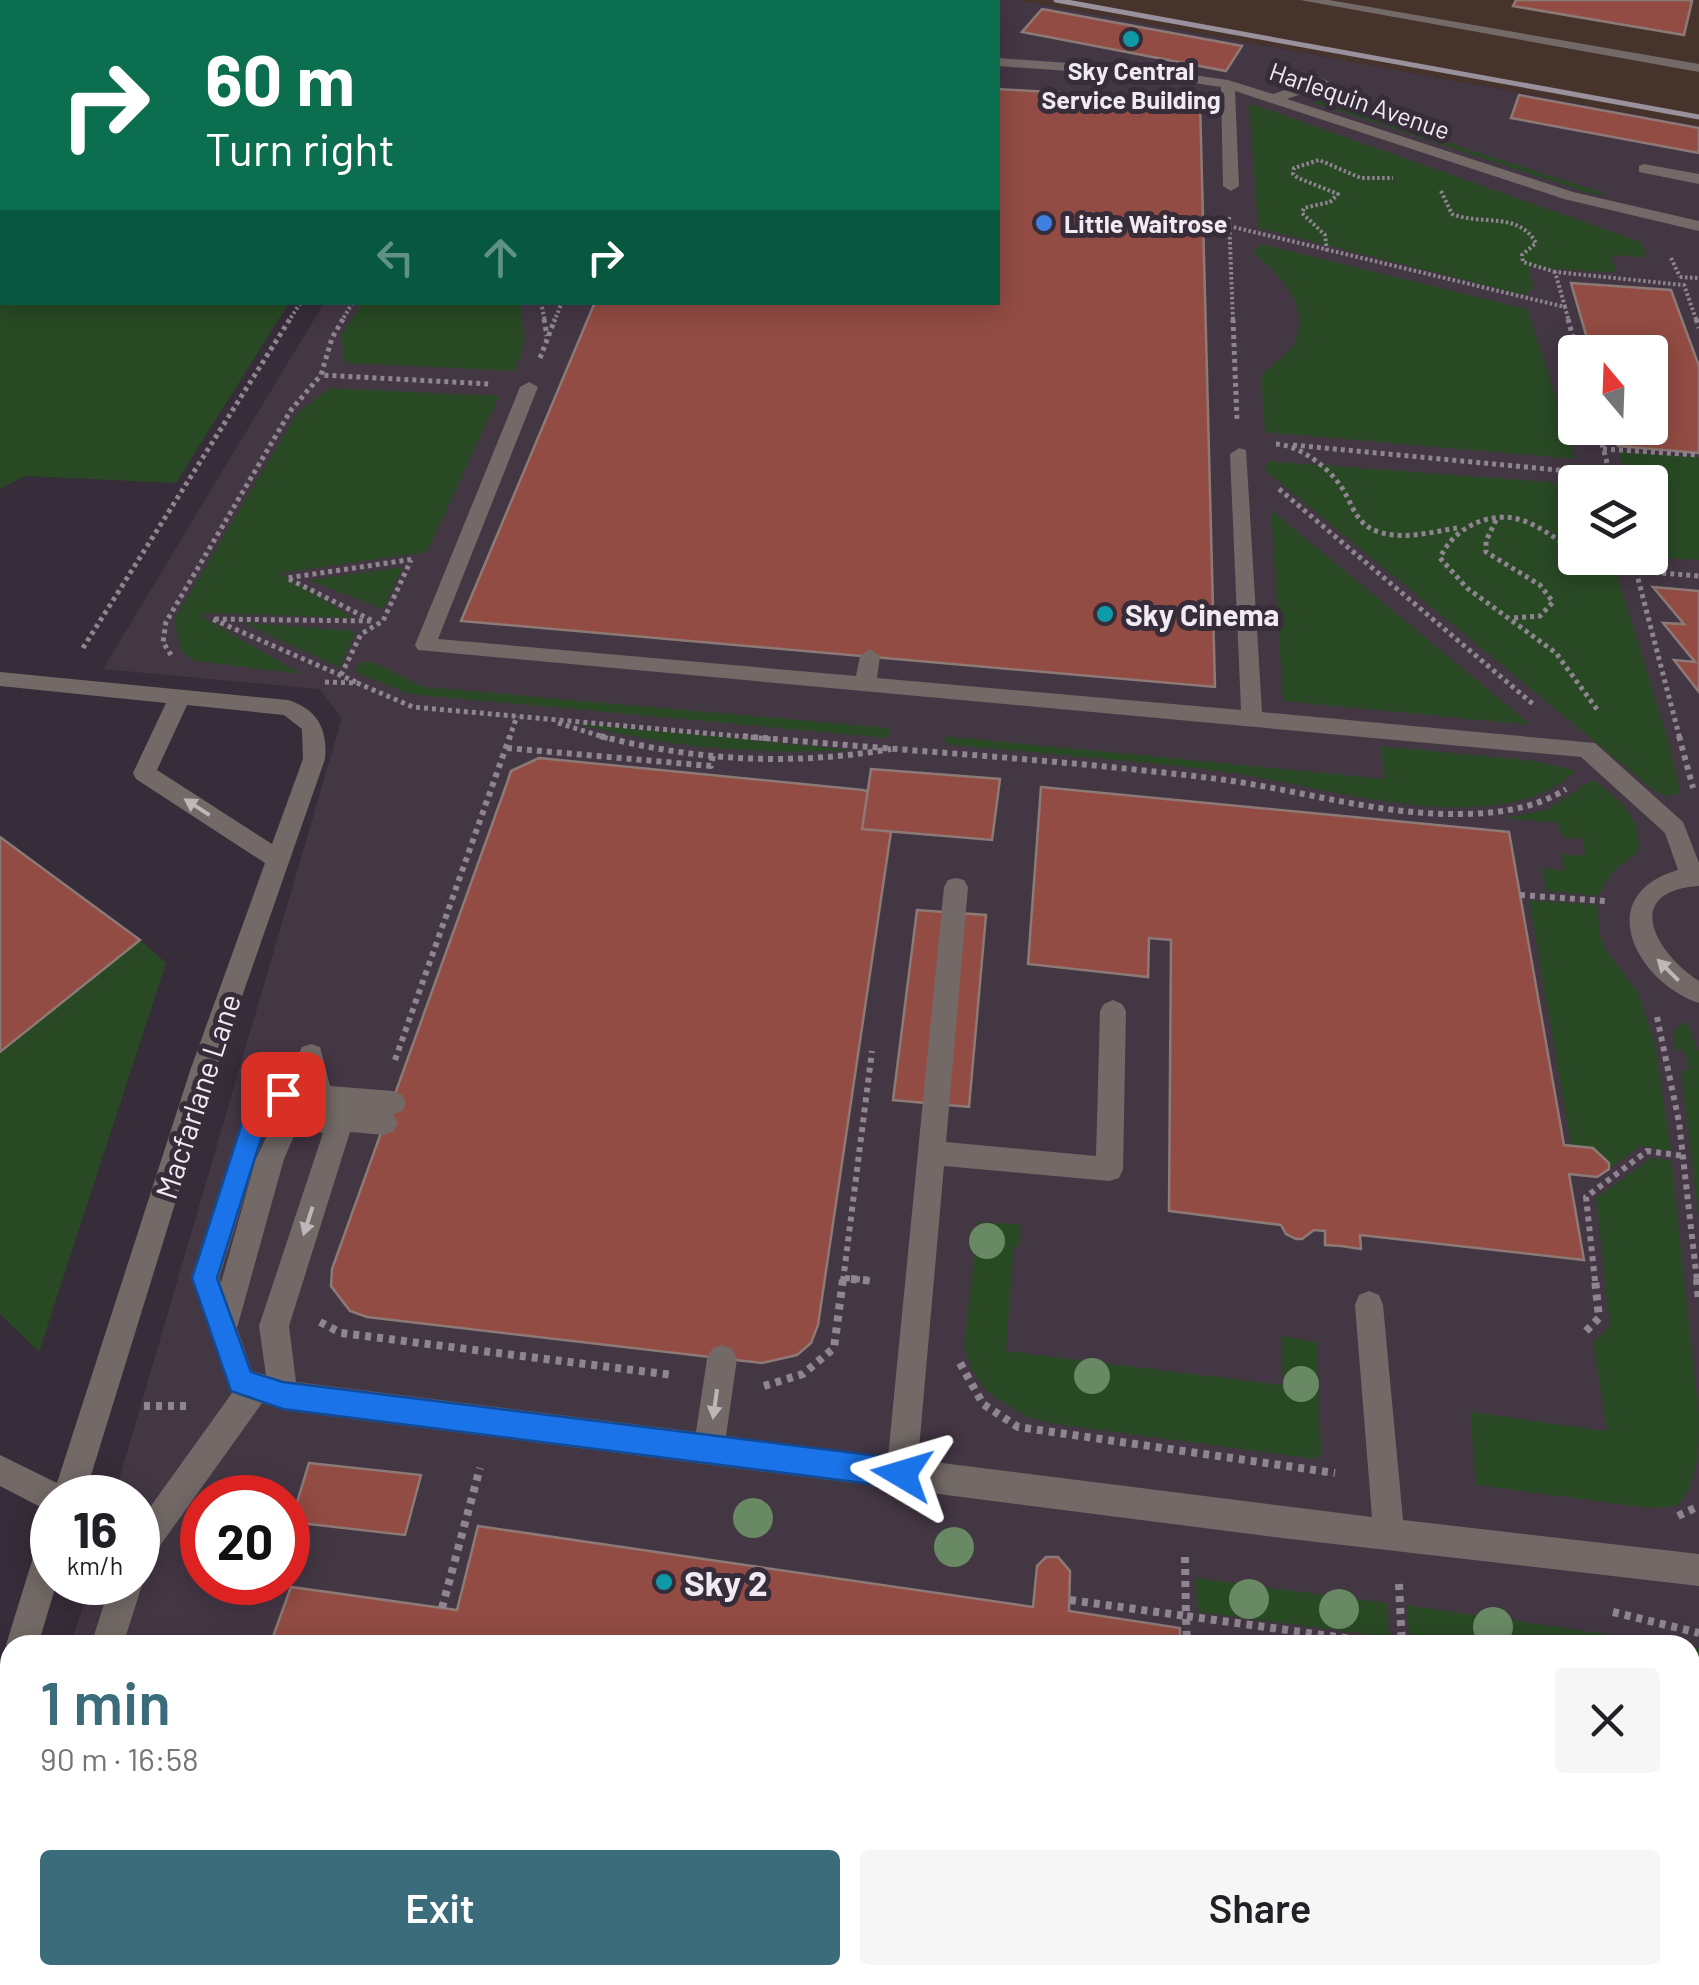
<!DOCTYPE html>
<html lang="en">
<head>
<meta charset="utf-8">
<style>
  :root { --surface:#fff; --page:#f6f6f6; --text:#202124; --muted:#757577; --accent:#3b6c7b }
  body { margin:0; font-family:Barlow,sans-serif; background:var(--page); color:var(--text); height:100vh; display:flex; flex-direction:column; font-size:38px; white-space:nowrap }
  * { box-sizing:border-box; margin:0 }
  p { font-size:32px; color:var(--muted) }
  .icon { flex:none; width:55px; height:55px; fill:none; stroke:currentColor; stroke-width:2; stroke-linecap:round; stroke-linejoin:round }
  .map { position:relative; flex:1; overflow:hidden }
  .panel { position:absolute; left:0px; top:1635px; width:1700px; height:350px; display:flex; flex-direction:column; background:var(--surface); border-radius:30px 30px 0 0; box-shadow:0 5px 25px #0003 }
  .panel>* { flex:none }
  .guide { position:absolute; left:0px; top:0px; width:1000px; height:305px; box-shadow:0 5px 25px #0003; background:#0b6e4f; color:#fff; overflow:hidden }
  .needle { width:65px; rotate:341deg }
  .fabs { position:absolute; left:1558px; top:335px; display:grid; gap:20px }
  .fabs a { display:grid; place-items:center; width:110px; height:110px; border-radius:10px; background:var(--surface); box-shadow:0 5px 25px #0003; font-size:50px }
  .speed { position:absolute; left:30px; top:1475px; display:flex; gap:20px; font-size:50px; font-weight:700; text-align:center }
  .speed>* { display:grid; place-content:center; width:130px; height:130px; border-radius:50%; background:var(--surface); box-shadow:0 5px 25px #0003; line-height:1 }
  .speed small { font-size:25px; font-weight:400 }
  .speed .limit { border:15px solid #d22; background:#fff; color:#111 }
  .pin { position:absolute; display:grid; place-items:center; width:85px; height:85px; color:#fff; margin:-42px; border-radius:20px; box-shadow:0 5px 15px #0006 }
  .me { position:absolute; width:110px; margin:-55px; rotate:277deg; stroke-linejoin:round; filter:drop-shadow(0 0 8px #0008) }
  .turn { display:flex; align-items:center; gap:35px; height:210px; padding:0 40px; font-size:45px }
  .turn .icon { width:130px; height:130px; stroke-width:2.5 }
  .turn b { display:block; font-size:70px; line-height:85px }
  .lanes { display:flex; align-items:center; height:95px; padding:0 40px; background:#0003; justify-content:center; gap:50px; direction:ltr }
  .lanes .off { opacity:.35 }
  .round { display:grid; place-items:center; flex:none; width:105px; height:105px; border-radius:10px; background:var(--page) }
  .summary { display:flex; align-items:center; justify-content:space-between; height:170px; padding:0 40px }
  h1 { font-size:60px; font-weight:600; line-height:75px; color:var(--accent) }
  .primary-button { display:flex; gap:20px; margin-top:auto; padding:20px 40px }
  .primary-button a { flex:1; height:115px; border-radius:10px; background:var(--accent); color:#fff; font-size:40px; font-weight:600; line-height:115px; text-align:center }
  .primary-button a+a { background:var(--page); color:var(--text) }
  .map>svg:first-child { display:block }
</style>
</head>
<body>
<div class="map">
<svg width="1699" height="1985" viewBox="0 0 1699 1985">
  <rect width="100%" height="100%" fill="#372c39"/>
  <path fill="#443744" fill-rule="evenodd" d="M0 0H1018L1699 126V1985H0V1889L10 1855V1975H1690V1645H71L90 1583 138 1582V1498L114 1497 342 718 319 689 103 669 324 303 998 302V2H2L0 137ZM1575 352H1650V428H1575ZM1575 482H1650V558H1575ZM202 1498H288V1582H202Z"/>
  <polygon fill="#46332c" points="1018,0 1699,0 1699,126"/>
  <g fill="#294924">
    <polygon points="0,0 513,0 2,2 2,302 289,303 176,483 25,476 0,489"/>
    <polygon points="1316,100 1603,193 1606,195 1592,194 1312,102"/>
    <polygon points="1249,103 1641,242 1647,257 1611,255 1617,273 1528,267 1534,288 1524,295 1258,228"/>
    <path d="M1261 244 1527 309 1576 459 1265 432 1261 375C1270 366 1290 354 1295 342 1311 306 1279 273 1253 253Z"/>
    <polygon points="520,302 525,342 515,371 345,363 341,336 362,303"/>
    <polygon points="330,388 499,396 427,552 279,573 354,618 206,613 202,617 302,674 195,661 182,653 174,620 297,413"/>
    <polygon points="1618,452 1699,457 1699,560 1650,557 1650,482 1628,482"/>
    <path d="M1267 461 1575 484V558H1612L1669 743 1680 792C1664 803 1650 787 1638 777L1266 471Z"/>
    <polygon points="1271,510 1531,725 1283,701"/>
    <polygon points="403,567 383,609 309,580"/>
    <polygon points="242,622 356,631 340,668"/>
    <polygon points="360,662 375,663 424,687 890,728 888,738 409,694 355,672"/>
    <path d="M575 723 853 750C758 755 666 748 575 723Z"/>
    <path d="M945 736 1385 779 1381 746 1535 761 1576 771C1494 847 1318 783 1219 771 1128 760 1036 753 945 744Z"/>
    <path d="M1593 780C1617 796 1646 821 1637 853L1613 871 1598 896 1546 891 1541 868 1565 870 1561 854 1585 856 1583 839 1562 837 1558 823 1504 818 1546 810Z"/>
    <path d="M1529 900 1597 905 1600 935 1607 952 1638 992 1655 1044 1671 1151 1640 1146 1609 1169C1607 1148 1589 1148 1571 1145Z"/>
    <polygon points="140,940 166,963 39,1352 0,1314 0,1052"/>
    <path d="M1687 1022 1699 1052V1220L1681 1071 1689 1070 1684 1050H1676C1672 1037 1672 1026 1687 1022Z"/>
    <path d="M1651 1158 1671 1160 1699 1415C1699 1447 1699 1481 1677 1506L1649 1508 1476 1485 1470 1412 1607 1431 1593 1342 1608 1329 1609 1319 1596 1198Z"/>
    <polygon points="978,1222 1021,1225 1019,1247 1014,1247 1006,1351 1283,1385 1281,1336 1317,1342 1321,1453 1315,1459 1055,1424 1029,1418 987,1392 972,1370 964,1345"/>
    <polygon points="1196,1578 1387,1603 1389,1637 1197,1612"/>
    <polygon points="1406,1605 1680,1645 1419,1645 1410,1643"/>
    <polygon points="1690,1646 1699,1648 1699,1985 1452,1985 1451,1975 1690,1975"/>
  </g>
  <g fill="#924c43" stroke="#8d7975" stroke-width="2.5">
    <polygon points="1516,0 1689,0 1692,1 1684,35 1513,6"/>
    <polygon points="1042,9 1242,46 1226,71 1022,32"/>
    <polygon points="998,89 1200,101 1215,687 461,621 595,302 998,302"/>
    <polygon points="1519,95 1699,128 1699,153 1511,118"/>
    <polygon points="1571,283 1671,290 1699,366 1699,453 1618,446 1613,428 1650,428 1650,352 1591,352"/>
    <polygon points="1653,587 1699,591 1699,692 1674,660 1695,662 1663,623 1684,624"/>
    <polygon points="539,758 863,790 875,793 891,808 893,818 818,1325 811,1343 797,1355 762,1363 367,1317 350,1311 331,1286 332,1269 507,783 511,771"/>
    <polygon points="871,769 1000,779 992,840 862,829"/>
    <polygon points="1041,787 1509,832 1564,1145 1593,1148 1609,1163 1609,1169 1597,1177 1569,1174 1584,1260 1360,1235 1361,1249 1341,1246 1325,1245 1325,1231 1314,1230 1302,1239 1296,1239 1286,1234 1281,1225 1169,1211 1171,940 1149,938 1148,977 1028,964"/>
    <polygon points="0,837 140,940 0,1052"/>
    <polygon points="917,910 986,915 969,1107 893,1100"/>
    <polygon points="309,1463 421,1475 405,1535 291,1522"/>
    <polygon points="478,1526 1033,1607 1037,1566 1046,1557 1058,1557 1070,1571 1069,1611 1180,1628 1180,1645 270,1645 291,1587 457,1610"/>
    <polygon points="356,1975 1182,1975 1182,1985 354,1985"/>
  </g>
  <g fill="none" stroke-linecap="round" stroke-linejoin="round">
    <g stroke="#8e8590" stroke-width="4" stroke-dasharray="2.5 2.5" stroke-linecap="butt">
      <polyline points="767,0 796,2"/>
      <polyline points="825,2 864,2"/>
      <path d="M1441 191 1452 214C1482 226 1518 211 1536 243L1522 255 1523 262 1555 272"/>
      <polyline points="1229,217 1233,322"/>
      <polyline points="1229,226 1565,307 1569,322"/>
      <polyline points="1327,251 1325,235 1302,213 1304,208 1330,202 1338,194 1298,178 1293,174 1294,168 1319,160 1361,178 1393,178"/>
      <polyline points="1671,258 1680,277"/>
      <polyline points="1680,277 1699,278"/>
      <polyline points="541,302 545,322"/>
      <polyline points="1565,307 1555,272 1684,285 1697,322"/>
      <polyline points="288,322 301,302"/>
      <polyline points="341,322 353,302"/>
      <polyline points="554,322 562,302"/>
    </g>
    <g stroke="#8e8590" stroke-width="5" stroke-dasharray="4 4" stroke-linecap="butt">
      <polyline points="343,319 332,338 321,375 490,384"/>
      <polyline points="544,319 547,336"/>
      <polyline points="1233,319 1237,420"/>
      <polyline points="1568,319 1577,352"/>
      <polyline points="1696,319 1699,328"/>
      <polyline points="540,358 555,319"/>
      <polyline points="1598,428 1612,482"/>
      <path d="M1276 444C1298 445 1327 466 1340 485 1353 503 1354 524 1379 532 1404 540 1432 532 1457 528"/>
      <polyline points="1293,445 1610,475"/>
      <polyline points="1603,449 1699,455"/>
      <polyline points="1279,489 1533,704"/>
      <polyline points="1496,520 1486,541 1486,552 1540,585 1553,602 1540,616 1510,618"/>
      <path d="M1575 551C1559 541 1544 529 1527 522 1494 508 1454 526 1440 558L1467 588 1556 653 1599 712"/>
      <polyline points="1591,558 1610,558"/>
      <polyline points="1632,558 1636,571 1699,576"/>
      <polyline points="1636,571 1680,739"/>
      <polyline points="83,648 290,319"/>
      <polyline points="171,655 163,642 166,622 291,410 321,375"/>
      <polyline points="341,675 361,634 383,621 411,560"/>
      <polyline points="325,682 357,683 413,707 771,739"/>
      <polyline points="356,682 212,619 373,621 287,578 414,559"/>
      <polyline points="558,723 610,739"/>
      <polyline points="509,739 517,716"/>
    </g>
    <g stroke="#8e8590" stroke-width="6" stroke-dasharray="5 5" stroke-linecap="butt">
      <path d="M600 736C697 761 792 766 891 749"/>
      <path d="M743 736C901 751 1060 759 1218 779 1295 789 1371 813 1449 814 1488 815 1534 810 1566 789"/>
      <polyline points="1679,736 1693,788"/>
      <polyline points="507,748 711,766 713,755"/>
      <polyline points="1520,895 1605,901"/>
      <polyline points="1657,1017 1679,1122 1697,1281"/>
      <polyline points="395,1060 510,736"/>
      <polyline points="845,1278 873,1281"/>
      <polyline points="843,1281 872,1051"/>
      <polyline points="1595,1281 1586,1197 1647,1151 1684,1156"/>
    </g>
    <g stroke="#8e8590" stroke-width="8" stroke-dasharray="6 6" stroke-linecap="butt">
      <polyline points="851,1279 873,1281"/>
      <polyline points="1697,1279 1699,1302"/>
      <polyline points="320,1322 341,1333 672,1375"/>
      <polyline points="1586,1331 1599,1318 1595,1279"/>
      <polyline points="960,1363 983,1404 1018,1427 1335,1473"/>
      <polyline points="764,1386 803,1374 834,1348 843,1279"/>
      <polyline points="144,1406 186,1406"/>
      <polyline points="1678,1516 1699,1506"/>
      <polyline points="1185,1557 1186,1616 1395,1645"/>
      <polyline points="1399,1584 1402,1645"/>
      <polyline points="1070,1600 1186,1616 1187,1645"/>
      <polyline points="442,1608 480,1468"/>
      <polyline points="1613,1612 1699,1633"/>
      <polyline points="1192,1975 1192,1985"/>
      <polyline points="1444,1975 1445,1985"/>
    </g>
    <g fill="#736a67" fill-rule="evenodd">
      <polygon points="1300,0 1329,0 1699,64 1699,72"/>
      <polygon points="998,58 1152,69 1228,80 1273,94 1322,78 1329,82 1327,85 1287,99 1573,192 1699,221 1699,231 1564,199 1235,91 1239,186 1231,191 1223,186 1221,87 1152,77 998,66"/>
      <polygon points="1644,164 1699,174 1699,184 1639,172 1639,166"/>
      <path d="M529 382 538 387 438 639 856 676 860 656 870 649 880 656 877 678 1241 710 1230 454 1239 448 1246 450 1262 712 1595 743 1683 822 1699 863V886C1621 891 1655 953 1699 981V1003C1636 982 1591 895 1678 870L1665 833 1581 757 418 650 415 645 520 387Z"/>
      <path d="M0 672 288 700C317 709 328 729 325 759L217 1068 84 1498H52V1513L0 1486V1455L57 1483 191 1068 265 863 136 779 133 773 166 703 0 686ZM187 705 284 715 302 729 303 759 272 844 157 770Z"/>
      <path d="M956 878 964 880 968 887 946 1142 1096 1156 1100 1011 1104 1004 1113 1000 1122 1004 1126 1011 1123 1169 1119 1178 1109 1181 944 1166 918 1460 1372 1517 1355 1305 1359 1295 1369 1291 1379 1295 1383 1305 1403 1520 1699 1554V1586L1282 1538 283 1410 262 1403 149 1561 138 1566V1524L232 1393 191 1278 242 1120 274 1086 303 1084 298 1055 302 1047 311 1044 320 1047 330 1086 393 1091 402 1095 406 1103 402 1111 393 1114 398 1123 394 1131 385 1135 350 1132 289 1326 296 1382 696 1432 707 1359 712 1349 722 1345 732 1349 737 1359 726 1436 888 1457 944 887 948 880ZM275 1118 256 1159 221 1283 219 1278 266 1127ZM298 1127 323 1133 259 1326 266 1375 252 1371 237 1328 284 1159Z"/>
      <polygon points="52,1532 52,1582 57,1582 38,1645 10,1645 10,1656 6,1645 36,1548 41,1537"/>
      <polygon points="138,1570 143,1582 123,1645 91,1645 111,1582 138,1582"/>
      <polygon points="10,1668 10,1730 0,1734 0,1672"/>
      <polygon points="21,1975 57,1975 57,1985 19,1985"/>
    </g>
    <polyline stroke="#99919b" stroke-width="5" points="1056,0 1699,117"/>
  </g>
  <g fill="#698964">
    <circle cx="987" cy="1241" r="18"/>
    <circle cx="1092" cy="1376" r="18"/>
    <circle cx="1301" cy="1384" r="18"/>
    <circle cx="753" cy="1518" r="20"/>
    <circle cx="954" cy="1547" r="20"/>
    <circle cx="1249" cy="1599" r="20"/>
    <circle cx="1339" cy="1609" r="20"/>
    <circle cx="1493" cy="1627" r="20"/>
  </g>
  <defs><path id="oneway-solid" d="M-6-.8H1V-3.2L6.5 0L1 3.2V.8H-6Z" transform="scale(2.5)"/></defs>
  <g fill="#beb7ba">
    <use href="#oneway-solid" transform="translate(197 807) rotate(-147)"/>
    <use href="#oneway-solid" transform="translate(1668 970) rotate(-135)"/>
    <use href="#oneway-solid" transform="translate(308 1221) rotate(108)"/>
    <use href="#oneway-solid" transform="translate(715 1404) rotate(98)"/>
  </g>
  <polygon fill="#1a73e8" stroke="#114b97" stroke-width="2.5" points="283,1084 291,1087 295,1094 265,1126 217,1278 251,1372 283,1382 902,1459 912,1464 917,1474 912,1483 902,1488 283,1409 231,1391 192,1278 243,1120 275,1087"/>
  <g fill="#0f9aa8" stroke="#372c39" stroke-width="4">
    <circle cx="1131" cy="39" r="10"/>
    <circle cx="1105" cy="614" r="10"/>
    <circle cx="664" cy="1582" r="10"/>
  </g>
  <circle fill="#3f7fe0" stroke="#372c39" stroke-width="4" cx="1044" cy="223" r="10"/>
  <g text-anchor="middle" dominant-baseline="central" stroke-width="10" stroke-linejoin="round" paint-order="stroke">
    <g font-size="25" font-weight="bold" fill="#f0eaf2" stroke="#372c39">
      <text x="1131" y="70">Sky Central<tspan x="1131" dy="29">Service Building</tspan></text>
      <text x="1064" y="223" text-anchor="start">Little Waitrose</text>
    </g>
    <g font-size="25" fill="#f0eaf2" stroke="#372c39">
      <text transform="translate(1360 100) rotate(19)">Harlequin Avenue</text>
    </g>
    <g font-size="30" font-weight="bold" fill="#f0eaf2" stroke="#372c39" text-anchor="start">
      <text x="1125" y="614">Sky Cinema</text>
    </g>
    <g font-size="30" fill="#f0eaf2" stroke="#372c39">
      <text transform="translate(197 1096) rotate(-72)">Macfarlane Lane</text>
    </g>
    <g font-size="35" font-weight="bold" fill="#f0eaf2" stroke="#372c39" text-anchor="start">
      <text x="684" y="1582">Sky 2</text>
    </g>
  </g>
</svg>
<div class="fabs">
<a><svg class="needle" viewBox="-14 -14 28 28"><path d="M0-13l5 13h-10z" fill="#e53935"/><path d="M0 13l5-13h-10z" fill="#757577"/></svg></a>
<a><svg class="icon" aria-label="layers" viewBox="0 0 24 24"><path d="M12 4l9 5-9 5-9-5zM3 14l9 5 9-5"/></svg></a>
</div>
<div class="speed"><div>16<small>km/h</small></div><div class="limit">20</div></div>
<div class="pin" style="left:283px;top:1094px;background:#d93025"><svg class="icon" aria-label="arrive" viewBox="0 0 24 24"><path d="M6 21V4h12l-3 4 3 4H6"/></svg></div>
<svg class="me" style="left:902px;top:1474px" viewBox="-20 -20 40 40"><path d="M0-17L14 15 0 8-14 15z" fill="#1a73e8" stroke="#fff" stroke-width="4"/></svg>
<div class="guide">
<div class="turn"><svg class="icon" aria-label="right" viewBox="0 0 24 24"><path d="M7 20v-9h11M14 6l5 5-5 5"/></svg><div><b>60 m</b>Turn right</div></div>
<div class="lanes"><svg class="icon off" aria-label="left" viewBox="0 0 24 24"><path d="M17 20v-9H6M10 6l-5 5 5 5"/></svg><svg class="icon off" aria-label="ahead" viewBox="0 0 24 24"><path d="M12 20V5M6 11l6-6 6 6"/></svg><svg class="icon" aria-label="right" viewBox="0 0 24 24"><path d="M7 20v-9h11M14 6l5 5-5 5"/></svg></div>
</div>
<section class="panel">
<div class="summary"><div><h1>1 min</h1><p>90 m · 16:58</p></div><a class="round"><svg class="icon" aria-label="close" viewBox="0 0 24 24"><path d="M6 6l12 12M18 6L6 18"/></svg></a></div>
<div class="primary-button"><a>Exit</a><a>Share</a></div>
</section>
</div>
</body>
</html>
